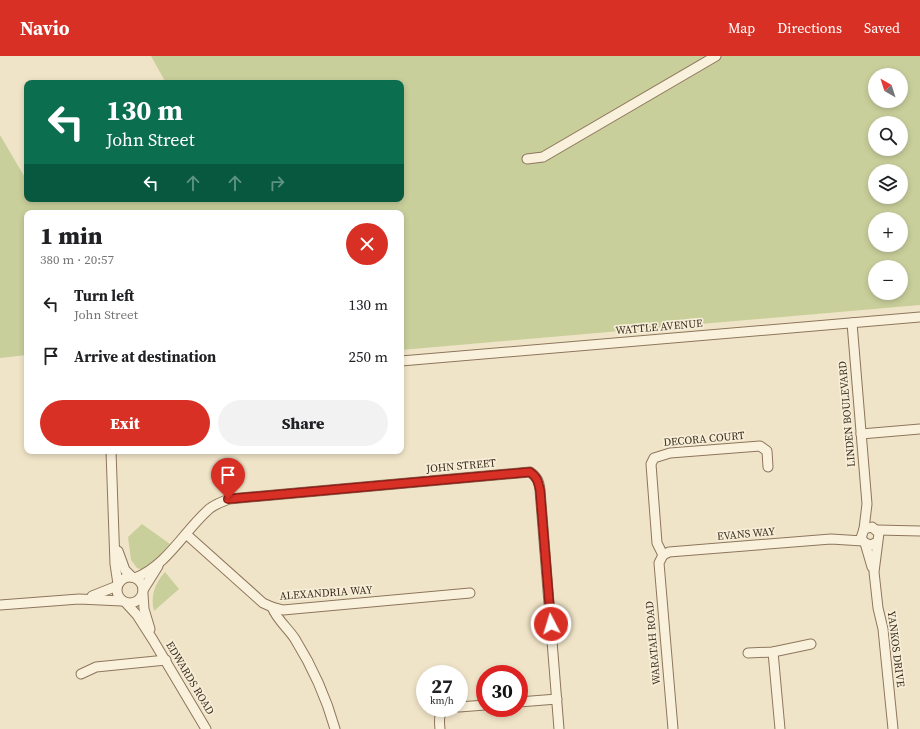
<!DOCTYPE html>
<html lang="en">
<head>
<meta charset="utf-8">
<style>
  :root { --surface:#fff; --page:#f2f2f2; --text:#202124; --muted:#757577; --accent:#d93025 }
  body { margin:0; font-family:"Source Serif 4",serif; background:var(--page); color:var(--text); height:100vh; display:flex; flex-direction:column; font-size:15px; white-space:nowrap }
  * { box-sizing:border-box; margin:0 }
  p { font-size:13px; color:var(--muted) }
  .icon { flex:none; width:22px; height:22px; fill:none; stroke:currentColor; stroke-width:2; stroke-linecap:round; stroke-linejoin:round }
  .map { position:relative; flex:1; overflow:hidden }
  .drawer { position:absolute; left:24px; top:154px; width:380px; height:244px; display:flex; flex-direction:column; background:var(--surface); border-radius:8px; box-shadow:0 2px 6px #0003 }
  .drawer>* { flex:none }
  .top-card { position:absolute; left:24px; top:24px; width:380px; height:122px; border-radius:8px; box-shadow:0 2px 6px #0003; background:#0b6e4f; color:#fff; overflow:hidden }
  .needle { width:26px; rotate:321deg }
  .controls { position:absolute; left:868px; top:12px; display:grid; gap:8px }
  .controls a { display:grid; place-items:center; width:40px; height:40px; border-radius:50%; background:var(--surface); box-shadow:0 2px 6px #0003; font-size:20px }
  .speed { position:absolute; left:416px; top:609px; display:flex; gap:8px; font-size:20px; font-weight:700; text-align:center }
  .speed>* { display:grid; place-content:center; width:52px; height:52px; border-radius:50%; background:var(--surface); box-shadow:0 2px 6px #0003; line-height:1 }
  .speed small { font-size:10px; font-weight:400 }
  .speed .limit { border:6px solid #d22; background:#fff; color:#111 }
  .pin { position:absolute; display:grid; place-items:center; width:34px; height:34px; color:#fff; margin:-41px -17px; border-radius:50% 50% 50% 0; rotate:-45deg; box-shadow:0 0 4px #0007 }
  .pin .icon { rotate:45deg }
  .me { position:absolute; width:44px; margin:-22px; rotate:355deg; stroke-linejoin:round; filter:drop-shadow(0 0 3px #0008) }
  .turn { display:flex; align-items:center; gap:14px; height:84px; padding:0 16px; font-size:18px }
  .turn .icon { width:52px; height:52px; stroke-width:2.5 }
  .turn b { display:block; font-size:28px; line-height:34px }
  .lanes { display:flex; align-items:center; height:38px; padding:0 16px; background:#0003; justify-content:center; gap:20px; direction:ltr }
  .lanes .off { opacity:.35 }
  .round { display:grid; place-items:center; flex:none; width:42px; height:42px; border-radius:21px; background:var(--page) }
  .head { display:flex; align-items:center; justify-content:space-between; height:68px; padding:0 16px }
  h1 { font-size:24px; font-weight:800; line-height:30px }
  .primary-button { display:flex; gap:8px; margin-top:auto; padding:8px 16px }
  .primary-button a { flex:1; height:46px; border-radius:24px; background:var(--accent); color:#fff; font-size:16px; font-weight:800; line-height:46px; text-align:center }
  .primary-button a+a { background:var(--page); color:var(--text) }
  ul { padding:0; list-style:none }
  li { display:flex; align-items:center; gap:12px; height:52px; padding:0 16px }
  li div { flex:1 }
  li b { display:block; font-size:15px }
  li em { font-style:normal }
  header { display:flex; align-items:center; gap:24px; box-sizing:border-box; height:56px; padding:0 20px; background:var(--accent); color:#fff }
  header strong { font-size:19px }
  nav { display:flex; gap:22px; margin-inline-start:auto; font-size:14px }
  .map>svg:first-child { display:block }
</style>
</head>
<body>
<header>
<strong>Navio</strong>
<nav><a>Map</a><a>Directions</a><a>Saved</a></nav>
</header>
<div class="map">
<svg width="920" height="673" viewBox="0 0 920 673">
  <rect width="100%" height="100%" fill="#f0e4c8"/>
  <g fill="#c9cf9b" fill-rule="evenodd">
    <path d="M151 0H920V249L401 294V157H27V299L0 302V79L27 125V143H401V27H166ZM875 19H901V45H875ZM875 67H901V93H875ZM875 115H901V141H875ZM875 163H901V189H875ZM875 211H901V237H875Z"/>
    <polygon points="142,468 170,488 152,509 143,514 137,512 131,504 128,481"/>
    <path d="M165 516 179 533 154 555C150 540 155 527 165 516Z"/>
  </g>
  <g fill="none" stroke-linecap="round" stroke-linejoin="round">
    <defs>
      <g id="street">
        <polyline points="527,103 543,101 716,0"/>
        <polyline points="852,267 867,448 864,473"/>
        <polyline points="401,305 920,261"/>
        <polyline points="861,378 920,373"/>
        <polyline points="111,395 115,508 118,528"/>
        <polyline points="877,474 920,475"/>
        <polyline points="186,478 263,547 272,551 283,554 470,537"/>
        <polyline points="877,486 871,489 865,487 861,482 864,473 872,471 879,477 874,516 878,552 883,573 893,673"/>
        <polyline points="865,487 872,511"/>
        <polyline points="118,495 125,514 132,521"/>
        <polyline points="663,499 657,487 651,408 654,402 670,397 760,390 767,395 768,411"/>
        <polyline points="663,499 669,496 831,483 863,485"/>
        <polyline points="663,499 659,507 673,673"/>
        <circle cx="130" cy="534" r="13"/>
        <path d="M135 522C167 509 183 477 207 455 212 449 222 446 229 443L530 416C537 421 539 425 540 434L559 673"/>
        <polyline points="143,534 158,510"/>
        <polyline points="143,538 144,553 150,573"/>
        <polyline points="92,540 117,530"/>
        <polyline points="126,547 137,559 153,584 206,673"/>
        <polyline points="0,549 79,543 122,545"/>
        <path d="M272 551C277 564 288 572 295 583 313 612 326 641 335 673"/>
        <polyline points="773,596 780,673"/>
        <polyline points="748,597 773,596 811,588"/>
        <polyline points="81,618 96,611 166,604"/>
        <polyline points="519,646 557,643"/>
        <polyline points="459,651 485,649"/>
        <path d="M440 673C439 663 438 656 449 652"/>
      </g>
    </defs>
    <use href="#street" stroke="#8d765c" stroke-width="11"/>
    <use href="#street" stroke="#faf1dc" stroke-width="9"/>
  </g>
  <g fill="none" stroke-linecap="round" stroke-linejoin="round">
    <defs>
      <path id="route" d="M228 443 530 416C537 421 538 425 540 434L551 568"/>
    </defs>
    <use href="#route" stroke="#8d1f18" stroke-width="10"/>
    <use href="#route" stroke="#d93025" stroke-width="7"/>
  </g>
  <g text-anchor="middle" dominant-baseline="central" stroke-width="3.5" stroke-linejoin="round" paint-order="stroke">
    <g font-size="11" fill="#3d2e20" stroke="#f7eed8">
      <text transform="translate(659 271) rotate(-5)">WATTLE AVENUE</text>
      <text transform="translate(847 358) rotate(-95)">LINDEN BOULEVARD</text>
      <text transform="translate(704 383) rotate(-5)">DECORA COURT</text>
      <text transform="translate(461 410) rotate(-5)">JOHN STREET</text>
      <text transform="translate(746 478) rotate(-5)">EVANS WAY</text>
      <text transform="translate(326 537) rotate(-4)">ALEXANDRIA WAY</text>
      <text transform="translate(653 587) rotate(-95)">WARATAH ROAD</text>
      <text transform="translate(896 593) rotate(83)">YANKOS DRIVE</text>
      <text transform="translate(190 622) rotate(59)">EDWARDS ROAD</text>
    </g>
  </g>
</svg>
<div class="controls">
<a><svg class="needle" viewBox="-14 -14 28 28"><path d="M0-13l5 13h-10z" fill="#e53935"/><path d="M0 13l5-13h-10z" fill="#757577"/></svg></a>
<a><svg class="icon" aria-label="search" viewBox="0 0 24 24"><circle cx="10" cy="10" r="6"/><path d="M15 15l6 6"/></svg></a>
<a><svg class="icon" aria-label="layers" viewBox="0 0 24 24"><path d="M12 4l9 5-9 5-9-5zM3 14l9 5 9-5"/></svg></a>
<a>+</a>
<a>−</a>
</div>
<div class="speed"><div>27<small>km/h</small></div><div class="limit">30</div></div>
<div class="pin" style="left:228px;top:443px;background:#d93025"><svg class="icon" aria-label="arrive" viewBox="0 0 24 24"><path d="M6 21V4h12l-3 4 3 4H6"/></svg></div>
<svg class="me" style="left:551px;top:568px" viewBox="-20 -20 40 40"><circle r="17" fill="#d93025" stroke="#fff" stroke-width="3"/><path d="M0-11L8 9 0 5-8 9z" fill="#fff"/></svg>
<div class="top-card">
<div class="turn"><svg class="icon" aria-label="left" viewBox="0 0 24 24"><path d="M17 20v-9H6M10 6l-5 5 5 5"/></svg><div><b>130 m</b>John Street</div></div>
<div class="lanes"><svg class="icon" aria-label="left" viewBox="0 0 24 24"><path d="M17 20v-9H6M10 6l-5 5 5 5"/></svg><svg class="icon off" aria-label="ahead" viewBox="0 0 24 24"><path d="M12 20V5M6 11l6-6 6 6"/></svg><svg class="icon off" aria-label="ahead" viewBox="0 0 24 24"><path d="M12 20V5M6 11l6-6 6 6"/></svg><svg class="icon off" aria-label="right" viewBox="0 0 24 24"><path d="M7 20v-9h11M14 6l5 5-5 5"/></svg></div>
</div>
<section class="drawer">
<div class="head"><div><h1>1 min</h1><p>380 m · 20:57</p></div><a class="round" style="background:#d93025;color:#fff"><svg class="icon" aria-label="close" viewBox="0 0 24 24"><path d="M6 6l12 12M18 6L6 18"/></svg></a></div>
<ul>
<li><svg class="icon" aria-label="left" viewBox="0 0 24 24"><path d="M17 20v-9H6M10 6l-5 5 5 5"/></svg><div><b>Turn left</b><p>John Street</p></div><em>130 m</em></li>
<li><svg class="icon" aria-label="arrive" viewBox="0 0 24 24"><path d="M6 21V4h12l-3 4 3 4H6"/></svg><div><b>Arrive at destination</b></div><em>250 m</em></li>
</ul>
<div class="primary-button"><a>Exit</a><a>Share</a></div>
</section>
</div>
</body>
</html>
